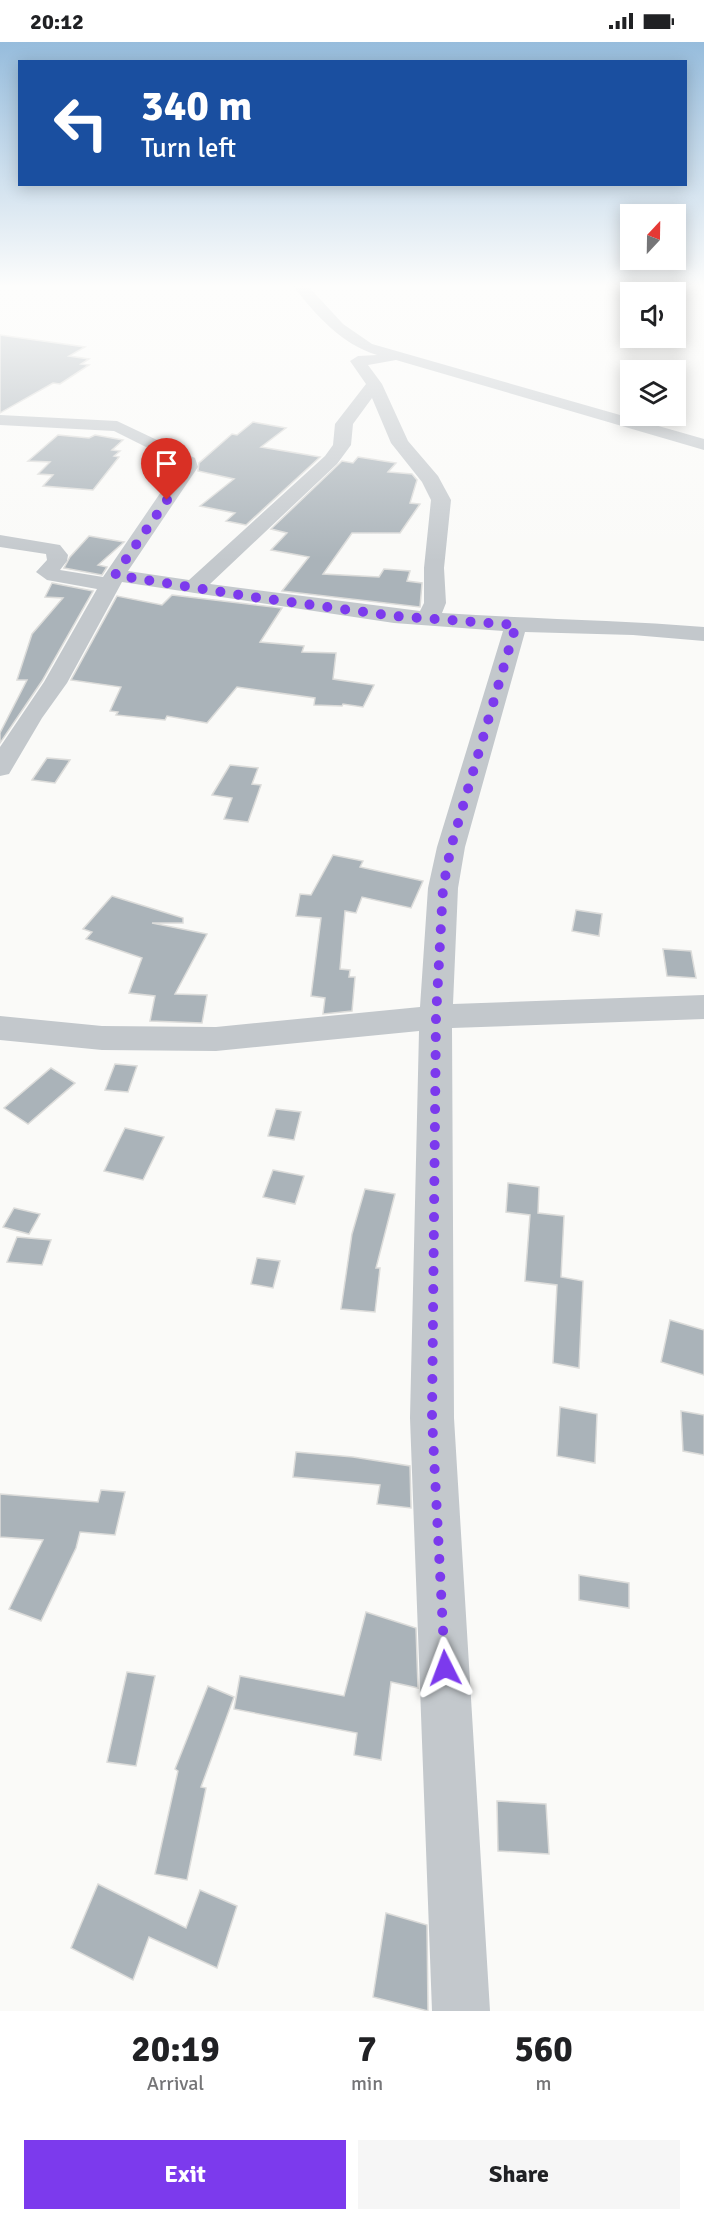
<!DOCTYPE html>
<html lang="en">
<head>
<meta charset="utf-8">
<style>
  :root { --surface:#fff; --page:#f6f6f6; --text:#202124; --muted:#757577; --accent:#7c3aed }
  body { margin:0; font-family:Signika,sans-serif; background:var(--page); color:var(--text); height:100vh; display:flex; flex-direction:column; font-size:22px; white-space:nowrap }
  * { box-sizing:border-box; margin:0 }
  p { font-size:20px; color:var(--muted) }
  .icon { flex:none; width:33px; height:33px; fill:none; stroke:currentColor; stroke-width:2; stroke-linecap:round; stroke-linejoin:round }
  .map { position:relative; height:1969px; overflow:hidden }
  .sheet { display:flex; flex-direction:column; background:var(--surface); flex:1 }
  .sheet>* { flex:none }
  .hud { position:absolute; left:18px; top:18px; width:669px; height:126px; border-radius:0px; box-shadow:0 3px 15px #0003; background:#1a4fa0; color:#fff; overflow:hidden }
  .needle { width:39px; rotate:22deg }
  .controls { position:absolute; left:620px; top:162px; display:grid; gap:12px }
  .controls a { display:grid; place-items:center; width:66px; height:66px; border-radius:0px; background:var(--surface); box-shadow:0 3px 15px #0003; font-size:30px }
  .pin { position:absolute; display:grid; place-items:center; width:51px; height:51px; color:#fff; margin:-62px -26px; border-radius:50% 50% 50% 0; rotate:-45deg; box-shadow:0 0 6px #0007 }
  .pin .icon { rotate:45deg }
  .me { position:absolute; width:66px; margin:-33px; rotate:357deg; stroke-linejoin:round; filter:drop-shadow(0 0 4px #0008) }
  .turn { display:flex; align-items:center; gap:21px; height:126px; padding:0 24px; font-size:27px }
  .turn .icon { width:78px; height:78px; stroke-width:2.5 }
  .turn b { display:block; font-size:42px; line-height:51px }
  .eta { display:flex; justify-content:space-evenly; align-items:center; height:102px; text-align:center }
  .eta b { font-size:36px; font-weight:700; line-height:42px }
  .cta { display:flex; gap:12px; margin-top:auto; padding:12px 24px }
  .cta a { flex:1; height:69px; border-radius:0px; background:var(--accent); color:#fff; font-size:24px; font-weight:700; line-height:69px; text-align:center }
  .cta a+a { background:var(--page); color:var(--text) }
  .status { display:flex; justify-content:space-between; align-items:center; height:42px; padding:0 30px; background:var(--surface); direction:ltr }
  .status svg { height:16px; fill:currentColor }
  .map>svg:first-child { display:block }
</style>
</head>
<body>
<div class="status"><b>20:12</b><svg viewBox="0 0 49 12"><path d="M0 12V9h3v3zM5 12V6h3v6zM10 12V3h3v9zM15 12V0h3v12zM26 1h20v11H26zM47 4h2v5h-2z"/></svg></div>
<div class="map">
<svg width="704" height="1969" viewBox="0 0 704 1969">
  <rect width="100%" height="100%" fill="#fafaf8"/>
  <g fill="#aab3b9" stroke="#dcdcda" stroke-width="1.5">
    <polygon points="0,293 85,305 69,314 89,317 81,322 89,323 60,342 53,341 0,371"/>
    <polygon points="253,380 286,386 261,405 320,415 246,483 226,479 235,471 200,464 234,437 198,429 199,421 232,392 237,393"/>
    <polygon points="58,393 89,396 95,393 123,398 112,408 120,409 114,414 119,415 93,448 43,444 53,433 38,432 50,420 28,419"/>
    <polygon points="358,415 396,421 388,430 412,432 417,438 410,461 420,462 400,491 352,491 323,532 379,535 384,527 410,529 407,539 422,541 420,565 282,549 309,515 271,508 287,491 271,487 342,419 353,421"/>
    <polygon points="89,494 124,500 98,523 107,525 102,533 64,526 70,515"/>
    <polygon points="52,541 93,549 42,639 0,701 0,691 27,638 17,638 32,592 63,556 45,555"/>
    <polygon points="172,553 282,566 260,600 304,604 302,610 336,611 333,637 374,643 363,665 343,662 342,664 314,663 315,656 237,645 207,681 167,674 165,678 116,673 118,670 110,669 121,645 71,638 117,554 162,563"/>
    <polygon points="47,716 70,718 55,741 32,738"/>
    <polygon points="230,723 258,726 252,742 261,743 248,780 224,777 232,756 212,753"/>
    <polygon points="333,813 363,819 360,825 423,839 411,866 362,855 356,871 345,869 340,927 350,928 349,935 355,935 352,969 323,972 325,956 311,954 321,876 296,874 300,852 311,853"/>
    <polygon points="112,854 183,876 183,881 152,881 207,892 175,952 207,953 202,981 150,979 155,954 129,951 142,916 86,897 92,890 83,887"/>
    <polygon points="576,868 602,872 599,894 572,889"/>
    <polygon points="663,907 691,909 696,936 667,934"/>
    <polygon points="115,1022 137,1024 128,1050 105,1048"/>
    <polygon points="51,1026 75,1041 28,1082 4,1066"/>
    <polygon points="276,1067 301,1070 294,1098 268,1094"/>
    <polygon points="125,1086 164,1095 143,1138 104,1129"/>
    <polygon points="273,1128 304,1134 295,1162 263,1155"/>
    <polygon points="508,1141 539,1145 538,1171 564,1174 561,1235 583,1239 579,1326 553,1321 557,1243 525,1239 530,1173 506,1170"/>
    <polygon points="365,1147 395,1152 376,1226 380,1226 375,1270 341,1267 352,1192"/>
    <polygon points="14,1166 40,1172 29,1192 3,1185"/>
    <polygon points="17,1195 51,1198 42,1223 7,1220"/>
    <polygon points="257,1216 280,1219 273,1246 251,1242"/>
    <polygon points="670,1278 704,1288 704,1333 661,1320"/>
    <polygon points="560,1365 597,1372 595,1421 557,1414"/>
    <polygon points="681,1369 704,1373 704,1413 683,1409"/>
    <polygon points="296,1410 353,1415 410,1424 411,1466 377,1462 380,1443 293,1435"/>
    <polygon points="101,1448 125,1450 115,1493 80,1490 76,1506 41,1579 9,1567 43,1498 0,1495 0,1452 98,1460"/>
    <polygon points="579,1533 629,1541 629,1566 579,1558"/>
    <polygon points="366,1570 416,1586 418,1646 391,1640 381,1718 354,1713 357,1691 234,1667 240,1634 344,1654"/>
    <polygon points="127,1630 155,1634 136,1724 107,1720"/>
    <polygon points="208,1644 234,1655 201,1745 206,1746 187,1838 155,1832 178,1729 175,1727"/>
    <polygon points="497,1759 546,1762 549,1812 498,1809"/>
    <polygon points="98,1842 186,1886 200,1848 237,1864 217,1926 149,1895 133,1938 71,1906"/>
    <polygon points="386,1871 427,1883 428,1969 373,1955"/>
  </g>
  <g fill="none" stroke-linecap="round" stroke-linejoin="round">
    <path fill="#c3c8cc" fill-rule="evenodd" d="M293 244H308L343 282 372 302 704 397V408L396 318 368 323 382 342 408 399 438 434 451 458 444 526 446 561 442 571C529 577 617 578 704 585V599L633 593 525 590 465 805 458 846 453 962 704 953V977L452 986 454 1376 490 1969H432L410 1376 419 989 216 1009 102 1008 0 998V974L102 984 216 985 420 965 428 846 437 805 503 589 394 581 122 540 67 641 42 676 9 732 0 734V705L44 640 97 547 47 538 36 530 47 518 46 512 0 505V493L60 503 68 513 67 519 60 528 103 535 180 422 114 389 0 383V373L117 379 195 416 198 425 128 529 189 538 325 414 333 403 335 382 366 342 350 319 358 314 377 313C341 302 316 273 293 244ZM372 356 391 401 422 440 431 458 424 526V561L420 569 210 542 337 422 351 403 353 382Z"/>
  </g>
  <linearGradient id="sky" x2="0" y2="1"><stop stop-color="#96bcdc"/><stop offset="0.47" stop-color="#fdfdfc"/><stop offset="1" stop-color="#fdfdfc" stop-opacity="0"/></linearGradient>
  <rect width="704" height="520" fill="url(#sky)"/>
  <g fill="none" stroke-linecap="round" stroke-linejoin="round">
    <polyline stroke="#7c3aed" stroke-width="10" stroke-dasharray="0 18" points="167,458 115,533 253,555 394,574 516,583 451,805 443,846 436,975 432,1376 445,1626"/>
  </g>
</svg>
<div class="controls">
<a><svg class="needle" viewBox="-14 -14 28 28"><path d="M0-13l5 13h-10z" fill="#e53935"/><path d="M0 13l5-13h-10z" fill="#757577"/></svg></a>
<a><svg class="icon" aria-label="sound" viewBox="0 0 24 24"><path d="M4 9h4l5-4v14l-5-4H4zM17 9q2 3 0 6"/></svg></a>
<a><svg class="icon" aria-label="layers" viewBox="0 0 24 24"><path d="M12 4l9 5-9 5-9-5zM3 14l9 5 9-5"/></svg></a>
</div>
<div class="pin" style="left:167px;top:458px;background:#d93025"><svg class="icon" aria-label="arrive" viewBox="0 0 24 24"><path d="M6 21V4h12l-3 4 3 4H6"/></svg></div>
<svg class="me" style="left:445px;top:1626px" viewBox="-20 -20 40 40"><path d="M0-17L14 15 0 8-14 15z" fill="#7c3aed" stroke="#fff" stroke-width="4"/></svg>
<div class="hud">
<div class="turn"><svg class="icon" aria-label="left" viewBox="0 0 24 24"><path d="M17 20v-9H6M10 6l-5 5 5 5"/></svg><div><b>340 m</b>Turn left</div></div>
</div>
</div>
<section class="sheet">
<div class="eta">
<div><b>20:19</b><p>Arrival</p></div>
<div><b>7</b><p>min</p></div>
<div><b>560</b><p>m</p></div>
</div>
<div class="cta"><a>Exit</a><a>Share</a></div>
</section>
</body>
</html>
